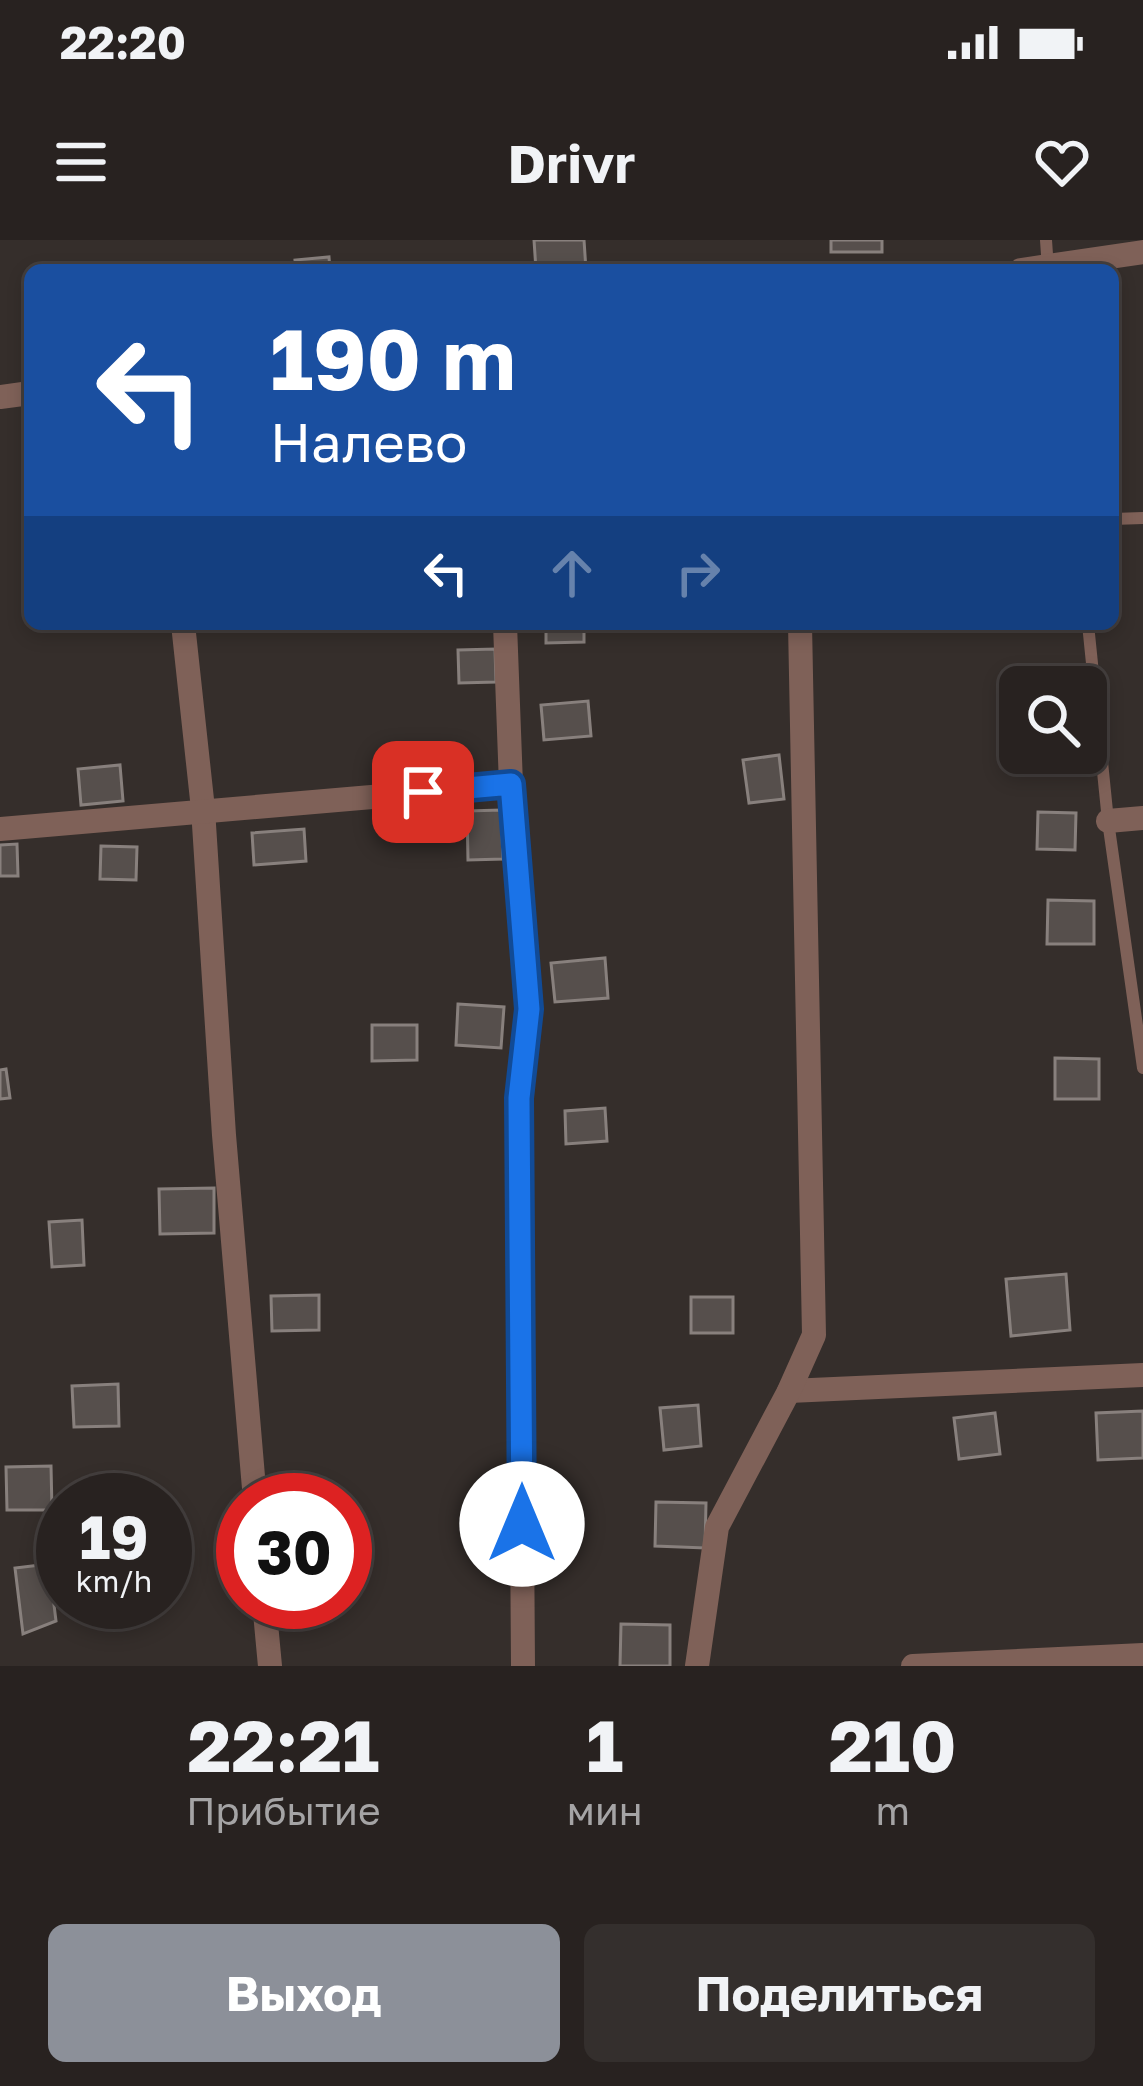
<!DOCTYPE html>
<html lang="ru">
<head>
<meta charset="utf-8">
<style>
  :root { --surface:#282220; --page:#342f2d; --text:#f1f3f6; --muted:#a5a4a5; --line:#443f3e; --accent:#8c9099 }
  body { margin:0; font-family:"Golos Text",sans-serif; background:var(--page); color:var(--text); height:100vh; display:flex; flex-direction:column; font-size:45px; white-space:nowrap }
  * { box-sizing:border-box; margin:0 }
  p { font-size:39px; color:var(--muted) }
  .icon { flex:none; width:66px; height:66px; fill:none; stroke:currentColor; stroke-width:2; stroke-linecap:round; stroke-linejoin:round }
  .map { position:relative; height:1426px; overflow:hidden }
  .drawer { display:flex; flex-direction:column; background:var(--surface); flex:1 }
  .drawer>* { flex:none }
  .guide { position:absolute; left:24px; top:24px; width:1095px; height:366px; border-radius:18px; box-shadow:0 6px 18px #0003,0 0 0 3px var(--line); background:#1a4fa0; color:#fff; overflow:hidden }
  .controls { position:absolute; left:999px; top:426px; display:grid; gap:24px }
  .controls a { display:grid; place-items:center; width:108px; height:108px; border-radius:18px; background:var(--surface); box-shadow:0 6px 18px #0003,0 0 0 3px var(--line); font-size:60px }
  .speed { position:absolute; left:36px; top:1233px; display:flex; gap:24px; font-size:60px; font-weight:700; text-align:center }
  .speed>* { display:grid; place-content:center; width:156px; height:156px; border-radius:50%; background:var(--surface); box-shadow:0 6px 18px #0003,0 0 0 3px var(--line); line-height:1 }
  .speed small { font-size:30px; font-weight:400 }
  .speed .limit { border:18px solid #d22; background:#fff; color:#111 }
  .pin { position:absolute; display:grid; place-items:center; width:102px; height:102px; color:#fff; margin:-51px; border-radius:24px; box-shadow:0 6px 18px #0006 }
  .me { position:absolute; width:132px; margin:-66px; rotate:0deg; stroke-linejoin:round; filter:drop-shadow(0 0 9px #0008) }
  .turn { display:flex; align-items:center; gap:42px; height:252px; padding:0 48px; font-size:54px }
  .turn .icon { width:156px; height:156px; stroke-width:2.5 }
  .turn b { display:block; font-size:84px; line-height:102px }
  .lanes { display:flex; align-items:center; height:114px; padding:0 48px; background:#0003; justify-content:center; gap:60px; direction:ltr }
  .lanes .off { opacity:.35 }
  .eta { display:flex; justify-content:space-evenly; align-items:center; height:204px; text-align:center }
  .eta b { font-size:72px; font-weight:700; line-height:84px }
  .cta { display:flex; gap:24px; margin-top:auto; padding:24px 48px }
  .cta a { flex:1; height:138px; border-radius:18px; background:var(--accent); color:#fff; font-size:48px; font-weight:700; line-height:138px; text-align:center }
  .cta a+a { background:var(--page); color:var(--text) }
  .status { display:flex; justify-content:space-between; align-items:center; height:84px; padding:0 60px; background:var(--surface); direction:ltr }
  .status svg { height:33px; fill:currentColor }
  header { display:flex; justify-content:space-between; align-items:center; height:156px; padding:0 48px; background:var(--surface); font-size:54px; font-weight:700 }
  .map>svg:first-child { display:block }
</style>
</head>
<body>
<div class="status"><b>22:20</b><svg viewBox="0 0 49 12"><path d="M0 12V9h3v3zM5 12V6h3v6zM10 12V3h3v9zM15 12V0h3v12zM26 1h20v11H26zM47 4h2v5h-2z"/></svg></div>
<header><svg class="icon" aria-label="menu" viewBox="0 0 24 24"><path d="M4 6h16M4 12h16M4 18h16"/></svg>Drivr<svg class="icon" aria-label="heart" viewBox="0 0 24 24"><path d="M12 20l-8-8c-3-5 5-10 8-4 3-6 11-1 8 4z"/></svg></header>
<div class="map">
<svg width="1143" height="1426" viewBox="0 0 1143 1426">
  <rect width="100%" height="100%" fill="#352e2b"/>
  <g fill="#564f4c" stroke="#88807d" stroke-width="3">
    <polygon points="534,0 584,0 586,30 536,30"/>
    <rect x="831" y="0" width="51" height="12"/>
    <polygon points="329,17 330,30 296,30 295,20"/>
    <polygon points="202,26 248,27 248,30 202,30"/>
    <polygon points="247,384 282,384 282,389 247,390"/>
    <polygon points="546,384 584,384 584,402 546,403"/>
    <polygon points="495,409 496,442 459,443 458,410"/>
    <polygon points="588,461 591,496 544,500 541,465"/>
    <polygon points="1034,513 1073,513 1074,533 1035,535"/>
    <polygon points="779,515 784,559 749,563 743,520"/>
    <polygon points="120,525 123,561 81,565 78,529"/>
    <polygon points="501,570 503,619 468,620 467,571"/>
    <polygon points="1038,572 1076,573 1075,610 1037,609"/>
    <polygon points="304,589 306,621 254,625 252,593"/>
    <polygon points="17,604 18,636 0,636 0,605"/>
    <polygon points="101,606 137,607 136,640 100,639"/>
    <polygon points="1048,660 1094,661 1094,704 1047,704"/>
    <polygon points="605,718 608,758 555,762 551,723"/>
    <polygon points="458,764 504,767 501,808 456,805"/>
    <polygon points="372,785 417,785 417,820 372,821"/>
    <polygon points="1055,818 1099,819 1099,859 1055,859"/>
    <polygon points="6,829 10,858 0,859 0,830"/>
    <polygon points="605,868 607,901 566,904 565,871"/>
    <polygon points="214,948 214,993 160,994 159,949"/>
    <polygon points="82,980 84,1025 52,1027 49,982"/>
    <polygon points="1066,1034 1070,1090 1011,1096 1006,1039"/>
    <polygon points="319,1055 319,1090 272,1091 271,1056"/>
    <rect x="691" y="1057" width="42" height="36"/>
    <polygon points="118,1144 119,1186 74,1187 72,1146"/>
    <polygon points="698,1165 701,1206 664,1210 660,1168"/>
    <polygon points="1143,1171 1143,1218 1098,1220 1096,1173"/>
    <polygon points="995,1173 1000,1214 959,1219 954,1178"/>
    <polygon points="51,1226 52,1270 7,1270 6,1227"/>
    <polygon points="656,1262 706,1263 705,1308 655,1306"/>
    <polygon points="49,1324 56,1381 23,1394 15,1328"/>
    <polygon points="621,1384 670,1385 670,1426 620,1426"/>
  </g>
  <g fill="none" stroke-linecap="round" stroke-linejoin="round">
    <g stroke="#7f6158" stroke-width="12">
      <polyline points="1046,0 1048,29"/>
      <polyline points="1113,279 1143,278"/>
      <polyline points="1088,384 1108,581 1143,828"/>
    </g>
    <g stroke="#7f6158" stroke-width="24">
      <polyline points="1021,30 1143,12"/>
      <polyline points="0,157 30,153"/>
      <polyline points="183,384 203,569 224,895 255,1260"/>
      <polyline points="505,384 511,545 529,769 519,858 523,1426"/>
      <polyline points="1108,581 1143,578"/>
      <polyline points="0,589 511,545"/>
      <polyline points="789,1151 1143,1135"/>
      <polyline points="264,1362 270,1426"/>
      <polyline points="697,1426 717,1287 789,1151 814,1095 800,384"/>
      <polyline points="913,1426 1143,1415"/>
    </g>
  </g>
  <g fill="none" stroke-linecap="round" stroke-linejoin="round">
    <defs>
      <polyline id="route" points="423,552 511,544 529,769 519,858 522,1284"/>
    </defs>
    <use href="#route" stroke="#114b97" stroke-width="30"/>
    <use href="#route" stroke="#1a73e8" stroke-width="21"/>
  </g>
</svg>
<div class="controls">
<a><svg class="icon" aria-label="search" viewBox="0 0 24 24"><circle cx="10" cy="10" r="6"/><path d="M15 15l6 6"/></svg></a>
</div>
<div class="speed"><div>19<small>km/h</small></div><div class="limit">30</div></div>
<div class="pin" style="left:423px;top:552px;background:#d93025"><svg class="icon" aria-label="arrive" viewBox="0 0 24 24"><path d="M6 21V4h12l-3 4 3 4H6"/></svg></div>
<svg class="me" style="left:522px;top:1284px" viewBox="-20 -20 40 40"><circle r="19" fill="#fff"/><path d="M0-13L10 11 0 6-10 11z" fill="#1a73e8"/></svg>
<div class="guide">
<div class="turn"><svg class="icon" aria-label="left" viewBox="0 0 24 24"><path d="M17 20v-9H6M10 6l-5 5 5 5"/></svg><div><b>190 m</b>Налево</div></div>
<div class="lanes"><svg class="icon" aria-label="left" viewBox="0 0 24 24"><path d="M17 20v-9H6M10 6l-5 5 5 5"/></svg><svg class="icon off" aria-label="ahead" viewBox="0 0 24 24"><path d="M12 20V5M6 11l6-6 6 6"/></svg><svg class="icon off" aria-label="right" viewBox="0 0 24 24"><path d="M7 20v-9h11M14 6l5 5-5 5"/></svg></div>
</div>
</div>
<section class="drawer">
<div class="eta">
<div><b>22:21</b><p>Прибытие</p></div>
<div><b>1</b><p>мин</p></div>
<div><b>210</b><p>m</p></div>
</div>
<div class="cta"><a>Выход</a><a>Поделиться</a></div>
</section>
</body>
</html>
